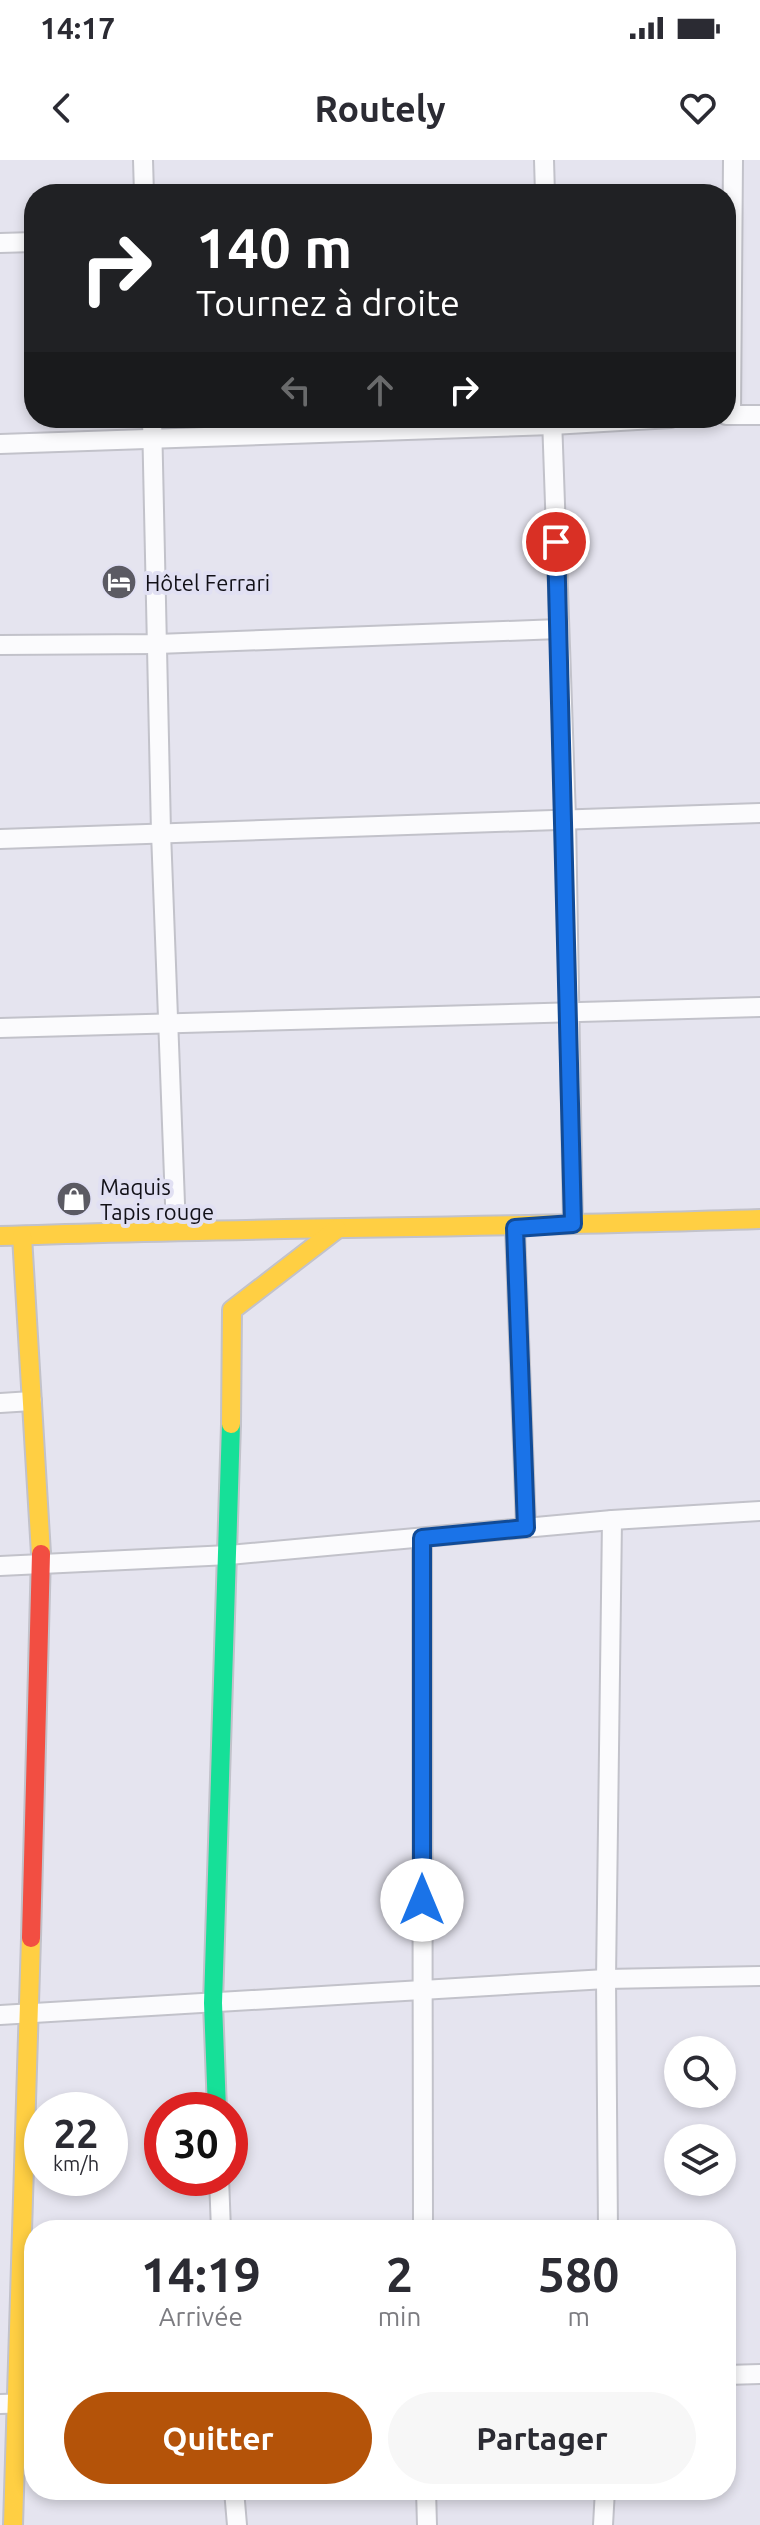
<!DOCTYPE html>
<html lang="fr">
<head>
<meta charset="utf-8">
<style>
  :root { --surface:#fff; --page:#f7f7f7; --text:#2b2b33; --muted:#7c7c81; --accent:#b45309 }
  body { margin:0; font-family:Ubuntu,sans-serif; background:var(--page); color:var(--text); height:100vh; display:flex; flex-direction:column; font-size:30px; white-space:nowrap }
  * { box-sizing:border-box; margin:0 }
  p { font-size:26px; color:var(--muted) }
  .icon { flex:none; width:44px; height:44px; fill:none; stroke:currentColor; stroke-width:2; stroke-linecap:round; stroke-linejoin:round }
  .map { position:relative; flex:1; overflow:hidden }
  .sheet { position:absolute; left:24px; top:2060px; width:712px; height:280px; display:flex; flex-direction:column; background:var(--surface); border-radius:32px; box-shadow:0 4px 12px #0003 }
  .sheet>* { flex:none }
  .banner { position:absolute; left:24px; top:24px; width:712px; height:244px; border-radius:32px; box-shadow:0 4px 12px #0003; background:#202124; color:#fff; overflow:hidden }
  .buttons { position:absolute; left:664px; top:1876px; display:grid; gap:16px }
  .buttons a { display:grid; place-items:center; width:72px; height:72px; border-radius:50%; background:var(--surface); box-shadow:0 4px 12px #0003; font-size:40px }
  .speed { position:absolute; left:24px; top:1932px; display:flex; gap:16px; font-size:40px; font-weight:700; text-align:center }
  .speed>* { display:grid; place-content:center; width:104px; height:104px; border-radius:50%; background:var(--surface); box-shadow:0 4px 12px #0003; line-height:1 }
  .speed small { font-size:20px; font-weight:400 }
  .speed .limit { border:12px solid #d22; background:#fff; color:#111 }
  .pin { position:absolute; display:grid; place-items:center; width:68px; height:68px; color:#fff; margin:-34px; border:4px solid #fff; border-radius:50%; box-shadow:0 2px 8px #0007 }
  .me { position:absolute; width:88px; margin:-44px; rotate:0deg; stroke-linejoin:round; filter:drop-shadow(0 0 6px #0008) }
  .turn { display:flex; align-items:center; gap:28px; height:168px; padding:0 40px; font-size:36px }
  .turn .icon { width:104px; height:104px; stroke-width:2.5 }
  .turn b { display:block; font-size:56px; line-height:68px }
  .lanes { display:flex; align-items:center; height:76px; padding:0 40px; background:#0003; justify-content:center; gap:40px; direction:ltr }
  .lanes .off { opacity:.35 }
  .eta { display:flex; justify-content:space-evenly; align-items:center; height:136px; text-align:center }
  .eta b { font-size:48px; font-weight:700; line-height:56px }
  .cta { display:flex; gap:16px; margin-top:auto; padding:16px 40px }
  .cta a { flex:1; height:92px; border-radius:48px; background:var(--accent); color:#fff; font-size:32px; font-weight:700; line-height:92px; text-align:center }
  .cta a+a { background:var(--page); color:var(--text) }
  .status { display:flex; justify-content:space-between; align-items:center; height:56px; padding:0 40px; background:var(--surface); direction:ltr }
  .status svg { height:22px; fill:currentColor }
  header { display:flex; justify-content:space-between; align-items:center; height:104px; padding:0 40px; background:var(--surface); font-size:36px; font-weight:700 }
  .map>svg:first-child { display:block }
</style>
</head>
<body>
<div class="status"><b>14:17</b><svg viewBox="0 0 49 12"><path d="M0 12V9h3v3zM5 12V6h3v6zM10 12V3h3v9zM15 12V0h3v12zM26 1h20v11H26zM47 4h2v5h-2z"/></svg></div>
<header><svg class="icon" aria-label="back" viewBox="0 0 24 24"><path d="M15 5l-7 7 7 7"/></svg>Routely<svg class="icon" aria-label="heart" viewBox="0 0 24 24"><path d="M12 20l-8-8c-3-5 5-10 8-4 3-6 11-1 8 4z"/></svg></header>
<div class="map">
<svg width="760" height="2365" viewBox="0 0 760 2365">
  <rect width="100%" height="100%" fill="#e5e4ef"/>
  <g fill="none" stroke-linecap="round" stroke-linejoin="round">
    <defs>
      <g id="street">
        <polyline points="143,0 144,34"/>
        <polyline points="544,0 545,34"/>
        <polyline points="0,83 34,82"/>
        <polyline points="731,254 733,0"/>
        <polyline points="726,255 760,255"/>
        <polyline points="152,258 161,672 176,1070"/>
        <polyline points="552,258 566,658 573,1064"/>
        <polyline points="0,284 552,265 671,258"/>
        <polyline points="0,485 157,484 559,469"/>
        <polyline points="0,679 760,653"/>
        <polyline points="0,868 760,847"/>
        <polyline points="515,1068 526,1368"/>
        <polyline points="0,1243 32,1241"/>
        <polyline points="422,1378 423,2070"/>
        <polyline points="0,1406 229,1395 612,1360 760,1351"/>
        <polyline points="0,1855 606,1819 760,1816"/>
        <polyline points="219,2018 221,2070"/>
        <polyline points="608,2070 606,1819 612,1360"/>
        <polyline points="726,2215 760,2214"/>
        <polyline points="0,2244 34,2243"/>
        <polyline points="234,2330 237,2365"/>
        <polyline points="426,2330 427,2365"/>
        <polyline points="603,2365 605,2330"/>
      </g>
      <polyline id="fast" points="217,1950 213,1843 231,1264"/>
      <g id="slow">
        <path d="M0 1076C253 1067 507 1068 760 1059"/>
        <polyline points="22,1076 41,1394"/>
        <polyline points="231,1264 232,1150 337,1069"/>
        <polyline points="13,2365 31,1778"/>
      </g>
      <polyline id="jam" points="31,1778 41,1394"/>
    </defs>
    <use href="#street" stroke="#c2c2ca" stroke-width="22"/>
    <use href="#fast" stroke="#c2c2ca" stroke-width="22"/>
    <use href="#slow" stroke="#c2c2ca" stroke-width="22"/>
    <use href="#jam" stroke="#c2c2ca" stroke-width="22"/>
    <use href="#street" stroke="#fbfbfd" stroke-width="18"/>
    <use href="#fast" stroke="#16e098" stroke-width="18"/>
    <use href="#slow" stroke="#ffcf43" stroke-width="18"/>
    <use href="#jam" stroke="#f24e42" stroke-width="18"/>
  </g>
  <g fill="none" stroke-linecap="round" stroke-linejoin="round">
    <defs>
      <polyline id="route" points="422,1740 422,1378 526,1368 515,1068 573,1064 556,382"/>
    </defs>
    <use href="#route" stroke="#114b97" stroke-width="20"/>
    <use href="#route" stroke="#1a73e8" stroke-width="14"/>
  </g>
  <defs>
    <symbol id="hotel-disc" viewBox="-11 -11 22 22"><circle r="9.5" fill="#5b5a63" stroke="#e1e0f3"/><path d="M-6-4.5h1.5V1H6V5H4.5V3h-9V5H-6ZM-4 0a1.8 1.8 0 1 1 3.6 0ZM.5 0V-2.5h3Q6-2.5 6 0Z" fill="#fff"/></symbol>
    <symbol id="shop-disc" viewBox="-11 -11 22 22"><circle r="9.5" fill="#5b5a63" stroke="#e1e0f3"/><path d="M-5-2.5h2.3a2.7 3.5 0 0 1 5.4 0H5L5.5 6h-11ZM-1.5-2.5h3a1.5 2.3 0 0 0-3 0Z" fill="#fff"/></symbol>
  </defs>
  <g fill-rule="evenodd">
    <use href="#hotel-disc" x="99" y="402" width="40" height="40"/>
    <use href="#shop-disc" x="54" y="1019" width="40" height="40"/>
  </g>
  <g text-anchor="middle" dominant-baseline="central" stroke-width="8" stroke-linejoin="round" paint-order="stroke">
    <g font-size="22" fill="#111017" stroke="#e1e0f3" text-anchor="start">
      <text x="145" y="422">Hôtel Ferrari</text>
      <text x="100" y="1026">Maquis<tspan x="100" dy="25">Tapis rouge</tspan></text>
    </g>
  </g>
</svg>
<div class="buttons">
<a><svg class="icon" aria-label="search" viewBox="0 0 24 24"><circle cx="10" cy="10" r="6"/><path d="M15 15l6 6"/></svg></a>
<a><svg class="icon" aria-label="layers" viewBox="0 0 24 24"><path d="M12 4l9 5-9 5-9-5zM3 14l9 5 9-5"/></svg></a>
</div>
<div class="speed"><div>22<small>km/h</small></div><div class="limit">30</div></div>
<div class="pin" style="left:556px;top:382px;background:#d93025"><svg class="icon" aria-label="arrive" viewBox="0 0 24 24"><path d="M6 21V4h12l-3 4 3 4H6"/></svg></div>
<svg class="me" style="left:422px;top:1740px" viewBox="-20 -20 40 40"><circle r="19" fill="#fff"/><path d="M0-13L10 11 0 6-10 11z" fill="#1a73e8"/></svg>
<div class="banner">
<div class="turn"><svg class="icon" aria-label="right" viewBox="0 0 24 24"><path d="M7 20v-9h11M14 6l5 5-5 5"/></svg><div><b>140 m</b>Tournez à droite</div></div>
<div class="lanes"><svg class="icon off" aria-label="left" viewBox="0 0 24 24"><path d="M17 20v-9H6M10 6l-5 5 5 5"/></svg><svg class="icon off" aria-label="ahead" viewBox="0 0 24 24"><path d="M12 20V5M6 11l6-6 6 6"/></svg><svg class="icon" aria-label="right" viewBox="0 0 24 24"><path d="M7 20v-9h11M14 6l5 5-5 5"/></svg></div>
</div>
<section class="sheet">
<div class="eta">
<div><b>14:19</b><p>Arrivée</p></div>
<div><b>2</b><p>min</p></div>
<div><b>580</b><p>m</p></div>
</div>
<div class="cta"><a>Quitter</a><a>Partager</a></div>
</section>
</div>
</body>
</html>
